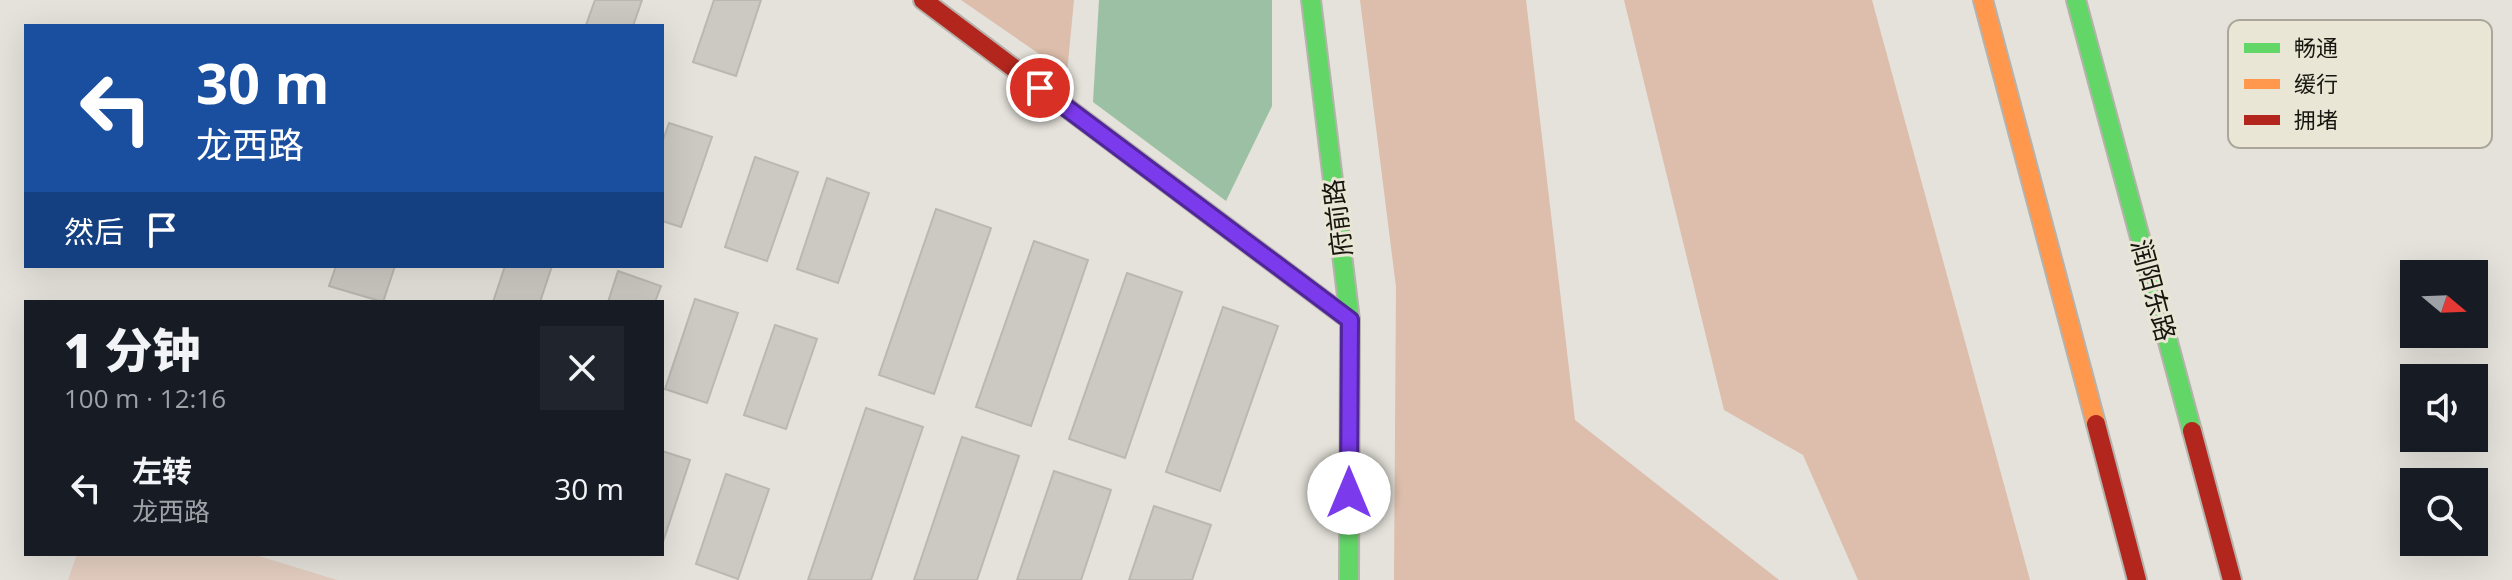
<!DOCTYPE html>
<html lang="zh">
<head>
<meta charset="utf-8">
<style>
  :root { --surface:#171b24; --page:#20242c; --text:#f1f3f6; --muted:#9ea1a6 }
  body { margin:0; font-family:"Open Sans","Noto Sans SC",sans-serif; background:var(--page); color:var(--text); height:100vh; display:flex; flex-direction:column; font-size:30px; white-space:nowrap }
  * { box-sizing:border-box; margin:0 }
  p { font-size:26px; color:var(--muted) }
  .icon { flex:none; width:44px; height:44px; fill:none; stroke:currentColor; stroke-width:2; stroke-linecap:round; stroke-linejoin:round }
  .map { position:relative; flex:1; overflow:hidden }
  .details { position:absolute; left:24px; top:300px; width:640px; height:256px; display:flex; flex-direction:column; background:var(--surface); border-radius:0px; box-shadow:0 8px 32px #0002 }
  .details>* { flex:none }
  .hud { position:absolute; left:24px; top:24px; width:640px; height:244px; border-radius:0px; box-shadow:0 8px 32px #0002; background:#1a4fa0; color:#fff; overflow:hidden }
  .needle { width:52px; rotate:109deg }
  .fabs { position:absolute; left:2400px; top:260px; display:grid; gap:16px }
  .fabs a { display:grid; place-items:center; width:88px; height:88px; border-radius:0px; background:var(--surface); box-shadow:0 8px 32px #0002; font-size:40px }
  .pin { position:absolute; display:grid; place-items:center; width:68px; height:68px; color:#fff; margin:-34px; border:4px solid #fff; border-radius:50%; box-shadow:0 2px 8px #0007 }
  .me { position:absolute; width:88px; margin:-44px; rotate:0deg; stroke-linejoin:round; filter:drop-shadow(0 0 6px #0008) }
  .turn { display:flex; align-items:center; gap:28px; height:168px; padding:0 40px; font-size:36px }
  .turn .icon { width:104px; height:104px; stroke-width:2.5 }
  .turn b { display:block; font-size:56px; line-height:68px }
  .then { display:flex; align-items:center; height:76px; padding:0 40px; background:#0003; gap:16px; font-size:30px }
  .round { display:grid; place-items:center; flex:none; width:84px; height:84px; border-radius:0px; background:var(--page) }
  .head { display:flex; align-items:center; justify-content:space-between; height:136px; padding:0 40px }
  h1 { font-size:48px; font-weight:800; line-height:60px }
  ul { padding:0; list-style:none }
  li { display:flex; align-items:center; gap:24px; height:104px; padding:0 40px }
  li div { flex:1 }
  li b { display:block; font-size:30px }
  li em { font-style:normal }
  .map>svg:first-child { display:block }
</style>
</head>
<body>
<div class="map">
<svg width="2512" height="580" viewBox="0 0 2512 580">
  <rect width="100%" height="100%" fill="#e4e2da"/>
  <polygon fill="#e4cec1" points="77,554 252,554 337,580 68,580"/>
  <g fill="#ddbdab">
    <polygon points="961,0 1074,0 1067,73"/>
    <polygon points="1360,0 1526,0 1575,420 1779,580 1394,580 1396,287"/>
    <polygon points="1624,0 1872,0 2030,580 1858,580 1803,455 1724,410"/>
  </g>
  <polygon fill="#9cc0a3" points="1099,0 1272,0 1272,106 1226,201 1093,102"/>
  <g fill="#ccc9c3" stroke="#bbb8b2" stroke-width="2">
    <polygon points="595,0 642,0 633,26 590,26 586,25"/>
    <polygon points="714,0 761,0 736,76 693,62"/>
    <polygon points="669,123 712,137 681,227 662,221 662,143"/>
    <polygon points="755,157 798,172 767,261 725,247"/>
    <polygon points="827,178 869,193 838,283 797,269"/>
    <polygon points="936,209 991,228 934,394 879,375"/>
    <polygon points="1034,241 1088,260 1031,426 976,407"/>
    <polygon points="336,266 395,266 383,302 329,286"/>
    <polygon points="505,266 552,266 540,302 493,302"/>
    <polygon points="618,271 661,286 655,302 608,302"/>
    <polygon points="1127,273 1182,292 1125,458 1069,439"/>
    <polygon points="695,299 738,313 707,403 665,389"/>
    <polygon points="1223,307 1278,326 1220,491 1166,472"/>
    <polygon points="775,325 817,339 786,429 744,415"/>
    <polygon points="866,408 923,427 871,580 808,580"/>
    <polygon points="962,437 1019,456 977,580 914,580"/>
    <polygon points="662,451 690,460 662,545"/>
    <polygon points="1054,471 1111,490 1081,580 1017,580"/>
    <polygon points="726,474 769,489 738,579 696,564"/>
    <polygon points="1154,506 1211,525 1192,580 1129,580"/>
  </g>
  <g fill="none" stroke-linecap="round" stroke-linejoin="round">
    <defs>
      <g id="fast">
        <polyline points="1311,0 1350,320 1349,580"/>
        <polyline points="2076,0 2192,431"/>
      </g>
      <polyline id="slow" points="1983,0 2096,424"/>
      <g id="jam">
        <polyline points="923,0 1350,320"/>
        <polyline points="2096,424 2137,580"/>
        <polyline points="2192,431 2232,580"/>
      </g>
    </defs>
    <use href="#fast" stroke="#b5b3ac" stroke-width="22"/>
    <use href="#slow" stroke="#b5b3ac" stroke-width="22"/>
    <use href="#jam" stroke="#b5b3ac" stroke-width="22"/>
    <use href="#fast" stroke="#63d668" stroke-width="18"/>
    <use href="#slow" stroke="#ff974d" stroke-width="18"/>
    <use href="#jam" stroke="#b3261e" stroke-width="18"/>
  </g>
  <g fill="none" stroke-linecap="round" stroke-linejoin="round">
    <defs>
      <polyline id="route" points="1040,88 1350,320 1349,493"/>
    </defs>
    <use href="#route" stroke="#51269a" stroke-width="20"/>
    <use href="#route" stroke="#7c3aed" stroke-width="14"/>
  </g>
  <g text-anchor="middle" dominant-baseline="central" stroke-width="6" stroke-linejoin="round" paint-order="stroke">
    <g font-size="26" fill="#16150f" stroke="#e9e6d5">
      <text transform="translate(1337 218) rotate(-97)">府前路</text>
      <text transform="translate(2154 290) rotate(75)">润阳东路</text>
    </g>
  </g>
  <rect x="2228" y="20" width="264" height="128" rx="12" fill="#e9e6d5" stroke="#aaa79a" stroke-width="2"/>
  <rect x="2244" y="43" width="36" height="10" fill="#63d668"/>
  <rect x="2244" y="79" width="36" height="10" fill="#ff974d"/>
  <rect x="2244" y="115" width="36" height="10" fill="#b3261e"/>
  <g font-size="22" fill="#16150f">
    <text x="2294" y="56">畅通</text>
    <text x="2294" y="92">缓行</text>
    <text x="2294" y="128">拥堵</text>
  </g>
</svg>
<div class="fabs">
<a><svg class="needle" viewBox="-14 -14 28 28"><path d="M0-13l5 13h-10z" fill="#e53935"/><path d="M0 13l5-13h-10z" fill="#9ea1a6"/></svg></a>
<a><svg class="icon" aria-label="sound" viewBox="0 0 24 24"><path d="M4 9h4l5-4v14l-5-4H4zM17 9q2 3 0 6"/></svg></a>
<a><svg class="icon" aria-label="search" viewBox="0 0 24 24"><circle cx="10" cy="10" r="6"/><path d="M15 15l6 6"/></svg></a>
</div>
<div class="pin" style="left:1040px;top:88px;background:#d93025"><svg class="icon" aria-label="arrive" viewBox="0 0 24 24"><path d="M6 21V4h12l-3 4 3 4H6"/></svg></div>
<svg class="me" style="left:1349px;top:493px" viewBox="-20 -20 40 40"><circle r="19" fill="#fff"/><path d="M0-13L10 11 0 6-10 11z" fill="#7c3aed"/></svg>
<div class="hud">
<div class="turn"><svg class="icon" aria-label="left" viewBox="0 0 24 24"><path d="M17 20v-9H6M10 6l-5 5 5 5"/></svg><div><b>30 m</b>龙西路</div></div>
<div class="then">然后<svg class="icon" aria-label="arrive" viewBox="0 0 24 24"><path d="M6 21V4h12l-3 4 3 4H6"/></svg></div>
</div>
<section class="details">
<div class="head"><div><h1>1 分钟</h1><p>100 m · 12:16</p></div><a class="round"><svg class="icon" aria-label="close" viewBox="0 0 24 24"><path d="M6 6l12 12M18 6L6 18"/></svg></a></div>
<ul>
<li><svg class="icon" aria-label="left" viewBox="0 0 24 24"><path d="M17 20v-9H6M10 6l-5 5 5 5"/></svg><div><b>左转</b><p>龙西路</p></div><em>30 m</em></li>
</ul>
</section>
</div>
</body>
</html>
